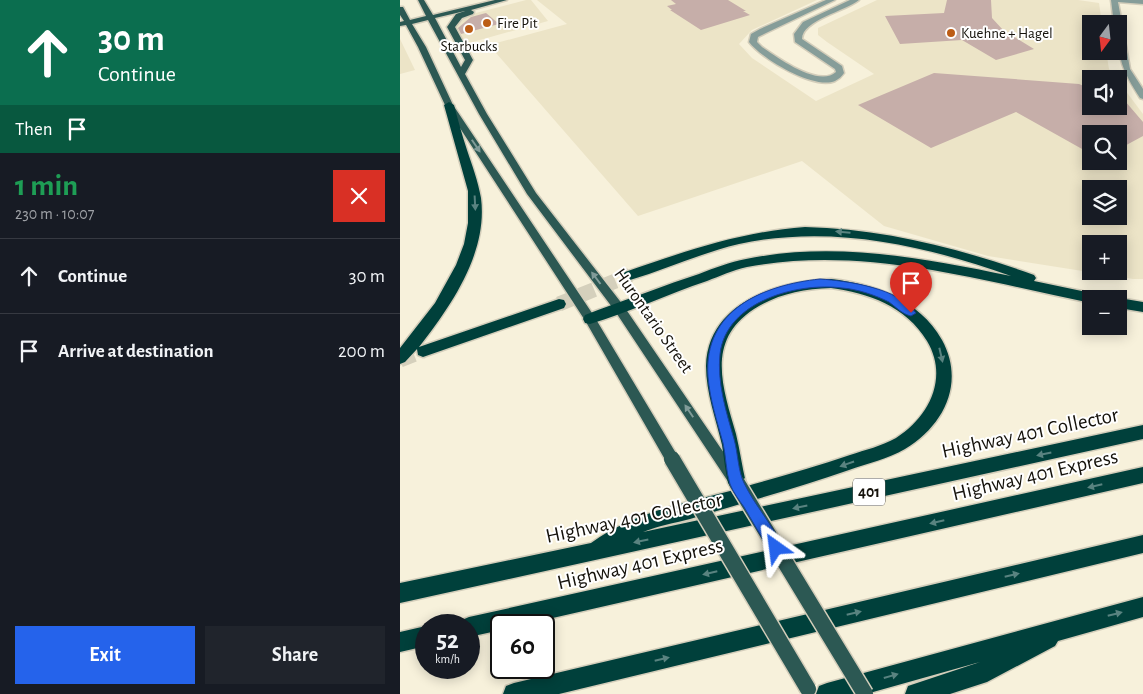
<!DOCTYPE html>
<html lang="en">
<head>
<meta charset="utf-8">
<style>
  :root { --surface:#171b24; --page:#20242c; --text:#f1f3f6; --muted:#9ea1a6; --line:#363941; --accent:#2563eb }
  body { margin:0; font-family:"Alegreya Sans",sans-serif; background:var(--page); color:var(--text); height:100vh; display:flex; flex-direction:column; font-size:19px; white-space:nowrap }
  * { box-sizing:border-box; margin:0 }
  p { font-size:16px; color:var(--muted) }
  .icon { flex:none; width:28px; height:28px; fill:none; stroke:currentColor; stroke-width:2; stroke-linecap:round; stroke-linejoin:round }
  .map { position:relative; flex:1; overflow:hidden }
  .side { display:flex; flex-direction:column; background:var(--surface); width:400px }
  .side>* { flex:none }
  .hud { background:#0b6e4f; color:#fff; overflow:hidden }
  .needle { width:32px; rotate:195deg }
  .fabs { position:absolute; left:682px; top:15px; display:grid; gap:10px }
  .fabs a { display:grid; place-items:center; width:45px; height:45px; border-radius:0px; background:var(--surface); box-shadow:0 2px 12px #0003; font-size:25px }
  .speed { position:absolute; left:15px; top:614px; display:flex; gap:10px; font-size:25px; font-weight:700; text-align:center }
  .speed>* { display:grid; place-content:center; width:65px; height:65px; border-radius:50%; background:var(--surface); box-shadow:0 2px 12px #0003; line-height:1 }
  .speed small { font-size:12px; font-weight:400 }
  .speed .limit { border:2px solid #111; border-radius:8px; background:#fff; color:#111 }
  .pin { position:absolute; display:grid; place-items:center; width:42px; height:42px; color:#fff; margin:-51px -21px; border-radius:50% 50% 50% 0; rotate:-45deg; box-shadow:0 0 5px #0007 }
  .pin .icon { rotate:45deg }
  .me { position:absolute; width:55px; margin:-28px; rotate:329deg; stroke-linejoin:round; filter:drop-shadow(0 0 4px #0008) }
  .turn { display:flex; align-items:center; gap:18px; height:105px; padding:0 15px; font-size:22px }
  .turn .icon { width:65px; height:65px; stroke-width:2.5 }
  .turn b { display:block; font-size:35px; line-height:42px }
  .then { display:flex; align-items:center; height:48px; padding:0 15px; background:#0003; gap:10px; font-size:19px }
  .round { display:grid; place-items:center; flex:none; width:52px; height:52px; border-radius:0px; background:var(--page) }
  .summary { display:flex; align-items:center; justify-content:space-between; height:85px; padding:0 15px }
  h1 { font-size:30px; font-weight:600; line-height:38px; color:#1e9e55 }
  .button { display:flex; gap:10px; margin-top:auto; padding:10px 15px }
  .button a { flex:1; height:58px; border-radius:0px; background:var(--accent); color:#fff; font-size:20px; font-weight:600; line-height:58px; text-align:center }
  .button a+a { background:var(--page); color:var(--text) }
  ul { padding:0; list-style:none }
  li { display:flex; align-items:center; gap:15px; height:75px; padding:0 15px; border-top:1px solid var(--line) }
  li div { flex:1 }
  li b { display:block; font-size:19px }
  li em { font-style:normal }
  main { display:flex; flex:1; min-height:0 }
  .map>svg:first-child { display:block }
</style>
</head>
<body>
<main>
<section class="side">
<div class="hud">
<div class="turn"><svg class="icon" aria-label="ahead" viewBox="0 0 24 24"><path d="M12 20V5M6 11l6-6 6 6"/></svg><div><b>30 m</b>Continue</div></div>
<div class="then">Then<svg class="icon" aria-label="arrive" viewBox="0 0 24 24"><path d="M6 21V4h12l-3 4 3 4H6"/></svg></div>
</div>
<div class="summary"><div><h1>1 min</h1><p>230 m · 10:07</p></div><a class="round" style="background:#d93025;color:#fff"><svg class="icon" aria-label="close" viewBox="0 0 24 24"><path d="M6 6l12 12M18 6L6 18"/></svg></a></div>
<ul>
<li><svg class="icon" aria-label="ahead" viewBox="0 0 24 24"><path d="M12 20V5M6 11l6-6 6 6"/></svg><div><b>Continue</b></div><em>30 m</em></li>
<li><svg class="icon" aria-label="arrive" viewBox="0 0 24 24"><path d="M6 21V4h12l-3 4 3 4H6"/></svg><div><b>Arrive at destination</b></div><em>200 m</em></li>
</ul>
<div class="button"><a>Exit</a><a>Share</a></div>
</section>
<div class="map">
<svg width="743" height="694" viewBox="0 0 743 694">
  <rect width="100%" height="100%" fill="#f7f1db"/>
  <g fill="#ece4c7" fill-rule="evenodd">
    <polygon points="126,0 131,0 148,21 62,45 54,26 68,15"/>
    <path d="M137 0H417L352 30 339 44 352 58 416 101 474 74 427 42 418 35V28L477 0H678L699 3 702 24H691V51H706L709 69 716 79H691V106H719V82L743 114V279H733L588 256 484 226 402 161 238 216 89 45 167 24ZM691 134H719V161H691ZM691 189H719V216H691ZM691 244H719V271H691Z"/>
    <polygon points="0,39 15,70 0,74"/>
  </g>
  <g fill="#c6aea9">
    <polygon points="271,0 328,0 346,11 343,11 350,15 301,30 270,10 272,10 267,6 276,4"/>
    <polygon points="547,0 591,0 592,18 603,30 634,49 596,60 562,40 500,44 485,16 544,13"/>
    <polygon points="86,13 99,24 61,34 58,28 71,17"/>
    <polygon points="534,73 679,84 691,89 691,106 719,106 719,94 743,122 743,136 719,149 719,134 691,134 691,154 616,112 531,148 458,105"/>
  </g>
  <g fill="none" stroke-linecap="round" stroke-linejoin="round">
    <g stroke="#d5d0bc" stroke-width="15" stroke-dasharray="15 8" stroke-linecap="butt">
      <polyline points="159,304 230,275"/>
      <polyline points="0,360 23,351"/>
    </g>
    <defs>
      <g id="minor">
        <path d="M426 0H435L366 33 358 37 357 42 362 47C378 58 419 88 436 72L435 69 395 42 394 34 403 22 450 0H459C446 11 402 20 402 39L442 66 444 73C442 76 439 79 435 81 414 90 362 59 349 42L351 34 360 29Z"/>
        <polygon points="711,0 743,0 743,4 718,2 722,24 719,26 719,24 714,24"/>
        <path d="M719 27 723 29 730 69 743 89V99L740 98C723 71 717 59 719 27Z"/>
      </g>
      <path id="major" d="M18 0H24L33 15 95 0H107L71 10 74 12 73 14 62 18 55 27 73 60 65 74 87 114 136 193 223 305 339 475 341 479 339 483 334 485 329 483 215 311 127 194 79 114 28 20 12 24 26 47 53 105 194 316 277 455 279 459 277 463 272 465 267 463 186 322 45 105 18 47 6 25 0 26V22L4 21 0 15V7H3L10 20 26 16ZM65 11 56 14 47 27 65 60 61 67 35 18Z"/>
      <g id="highway">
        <path d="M49 102 54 105C58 120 62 135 67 150 72 165 78 181 81 198 88 253 51 306 19 347L159 299 164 300 166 304 164 308 23 357 18 355 17 349 5 362 0 364V348L35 303 56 265 64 244 68 223V191L44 105Z"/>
        <path d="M405 227C484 229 559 248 634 275L636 278 634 281 696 294 701 296 703 299H691V303C578 280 463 245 347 267 333 270 320 276 307 281 268 294 230 312 190 324L185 323 183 319 185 315 198 310C232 298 265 285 299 274 314 268 330 262 346 259 435 241 523 258 611 276 524 245 431 224 339 244 301 253 267 269 230 280L225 278 223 275 225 272C286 251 340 232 405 227Z"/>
        <path d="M431 279C474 284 519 299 542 340 565 382 545 425 505 449 488 459 468 463 449 470 397 488 343 503 290 519 274 523 258 526 243 532L743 425V439L0 603V583L191 543C234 512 285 503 334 490L331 488 328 483C325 470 324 458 322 445 316 419 306 393 306 366 308 302 378 281 431 279ZM431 288C468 293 506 306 527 341 549 378 529 417 496 438 482 446 465 450 450 455 415 467 379 477 344 487L346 483C342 467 340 450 336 434 323 388 305 341 354 309 378 294 402 289 431 288Z"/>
        <polygon points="719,298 743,302 743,312 719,308 719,299 717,299"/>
        <polygon points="743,467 743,483 122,625 101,625 101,630 69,637 69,625 60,625 62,620 69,617"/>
        <polygon points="743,535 743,553 159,694 103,694 106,686 114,683"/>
        <polygon points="743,597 743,617 658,641 655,646 587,682 550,694 505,694 508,686 580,662 466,694 416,694 419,686 427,683"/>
        <polygon points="26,626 26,646 0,652 0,632"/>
      </g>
    </defs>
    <use href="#minor" stroke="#d3cdba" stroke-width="3"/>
    <use href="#major" stroke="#d3cdba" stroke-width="3"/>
    <use href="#highway" stroke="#d3cdba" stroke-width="3"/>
    <use href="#minor" fill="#869d99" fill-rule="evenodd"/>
    <use href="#major" fill="#2c5853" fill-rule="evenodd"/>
    <use href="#highway" fill="#00403b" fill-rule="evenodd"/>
    <defs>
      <g id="major-bridge">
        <polyline points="272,459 408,689"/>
        <polyline points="337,483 465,694"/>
      </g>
    </defs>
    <use href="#major-bridge" stroke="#d3cdba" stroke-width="19" stroke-linecap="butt"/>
    <use href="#major-bridge" stroke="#2c5853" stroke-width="16"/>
  </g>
  <defs><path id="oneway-solid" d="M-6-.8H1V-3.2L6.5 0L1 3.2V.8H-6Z" transform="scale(1.25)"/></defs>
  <g fill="#809b98">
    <use href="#oneway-solid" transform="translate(76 146) rotate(56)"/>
    <use href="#oneway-solid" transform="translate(196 278) rotate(-127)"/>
    <use href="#oneway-solid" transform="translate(289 411) rotate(-124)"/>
  </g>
  <g fill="#598380">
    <use href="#oneway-solid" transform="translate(75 203) rotate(87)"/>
    <use href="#oneway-solid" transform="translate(443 232) rotate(-175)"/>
    <use href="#oneway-solid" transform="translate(541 355) rotate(77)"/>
    <use href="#oneway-solid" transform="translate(644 454) rotate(168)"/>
    <use href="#oneway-solid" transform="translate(447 464) rotate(161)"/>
    <use href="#oneway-solid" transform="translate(695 486) rotate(167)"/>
    <use href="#oneway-solid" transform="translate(400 507) rotate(168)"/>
    <use href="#oneway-solid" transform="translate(537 522) rotate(167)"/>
    <use href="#oneway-solid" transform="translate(241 541) rotate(168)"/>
    <use href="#oneway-solid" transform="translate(310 573) rotate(167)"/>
    <use href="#oneway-solid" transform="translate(612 575) rotate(-13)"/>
    <use href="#oneway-solid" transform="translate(454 613) rotate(-13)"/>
    <use href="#oneway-solid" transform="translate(715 614) rotate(-14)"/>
    <use href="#oneway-solid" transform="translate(262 659) rotate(-13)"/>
    <use href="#oneway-solid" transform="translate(491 676) rotate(-16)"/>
  </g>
  <path fill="#2563eb" stroke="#184099" d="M420 279C448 281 499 288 516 313L511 316C502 314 496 307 489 302 475 295 457 289 442 288 398 282 326 301 320 354 317 383 326 411 334 439 338 453 338 471 344 483 355 506 373 525 383 548L381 553 376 555 371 553C362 538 353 522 344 507 339 500 333 492 330 484 326 472 326 456 323 443 317 421 310 400 308 377 303 309 364 285 420 279Z"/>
  <g fill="#bc5d16" stroke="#fff" stroke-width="2">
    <circle cx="87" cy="23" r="5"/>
    <circle cx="69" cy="29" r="5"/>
    <circle cx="551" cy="33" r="5"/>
  </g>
  <g text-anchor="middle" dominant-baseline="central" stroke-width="4" stroke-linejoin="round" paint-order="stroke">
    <g font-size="15" fill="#15120b" stroke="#fff" text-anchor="start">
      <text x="97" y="23">Fire Pit</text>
      <text x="561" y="33">Kuehne + Hagel</text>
      <text x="69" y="46" text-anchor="middle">Starbucks</text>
    </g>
    <rect fill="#fff" stroke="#5b5954" stroke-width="1" x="453" y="478.5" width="32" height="27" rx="4"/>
    <g font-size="16" font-weight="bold" fill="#15120b">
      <text x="469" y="492">401</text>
    </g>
    <g font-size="18" fill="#15120b" stroke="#fff">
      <text transform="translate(253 321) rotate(55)">Hurontario Street</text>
    </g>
    <g font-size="21" fill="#15120b" stroke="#fff">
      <text transform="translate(630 433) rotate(-12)">Highway 401 Collector</text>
      <text transform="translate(635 475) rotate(-13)">Highway 401 Express</text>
      <text transform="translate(234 518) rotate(-12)">Highway 401 Collector</text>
      <text transform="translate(240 564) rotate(-13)">Highway 401 Express</text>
    </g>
  </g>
</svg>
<div class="fabs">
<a><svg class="needle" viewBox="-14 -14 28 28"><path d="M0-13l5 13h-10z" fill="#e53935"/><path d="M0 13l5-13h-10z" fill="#9ea1a6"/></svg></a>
<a><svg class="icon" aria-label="sound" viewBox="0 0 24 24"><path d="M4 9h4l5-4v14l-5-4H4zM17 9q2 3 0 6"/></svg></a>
<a><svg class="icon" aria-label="search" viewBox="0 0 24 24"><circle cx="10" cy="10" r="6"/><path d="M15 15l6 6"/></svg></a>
<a><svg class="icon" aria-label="layers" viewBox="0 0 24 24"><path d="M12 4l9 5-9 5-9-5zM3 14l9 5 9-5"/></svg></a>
<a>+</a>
<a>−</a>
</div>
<div class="speed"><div>52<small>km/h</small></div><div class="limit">60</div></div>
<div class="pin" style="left:511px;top:313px;background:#d93025"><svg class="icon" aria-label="arrive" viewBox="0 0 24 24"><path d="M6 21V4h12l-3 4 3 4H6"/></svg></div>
<svg class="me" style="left:376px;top:548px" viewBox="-20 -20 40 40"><path d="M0-17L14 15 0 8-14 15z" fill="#2563eb" stroke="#fff" stroke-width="4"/></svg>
</div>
</main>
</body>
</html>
